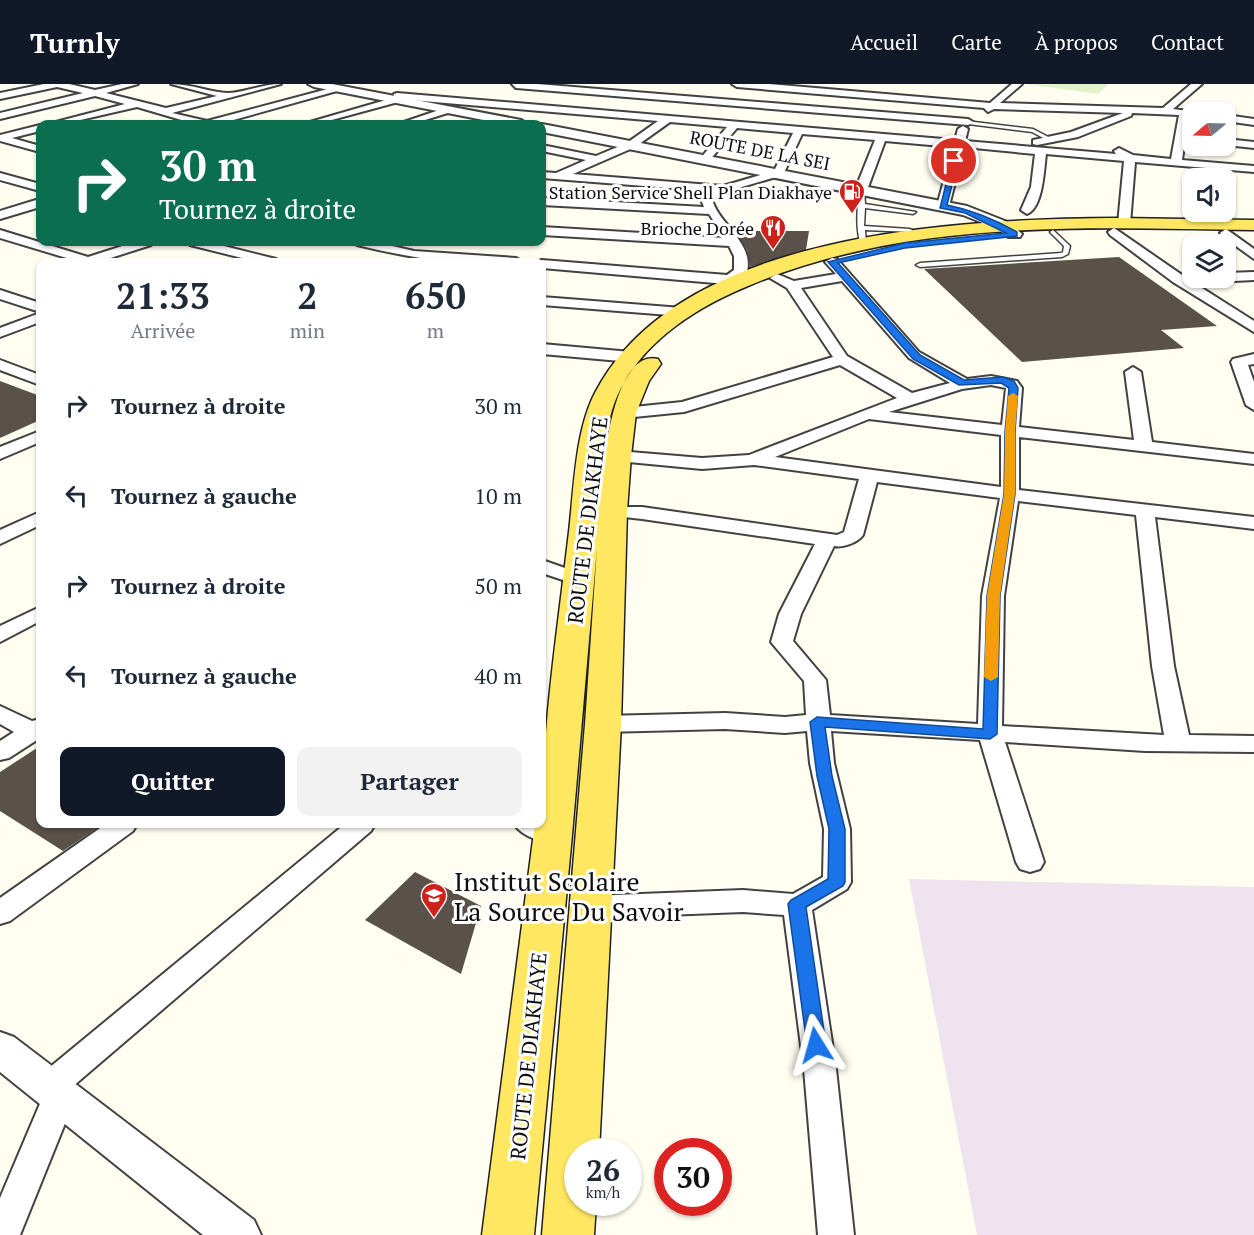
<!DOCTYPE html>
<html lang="fr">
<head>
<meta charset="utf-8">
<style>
  :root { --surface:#fff; --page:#f2f2f3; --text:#1f2937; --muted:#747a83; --accent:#111827 }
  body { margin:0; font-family:"PT Serif",serif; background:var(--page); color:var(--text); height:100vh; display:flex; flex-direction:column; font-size:22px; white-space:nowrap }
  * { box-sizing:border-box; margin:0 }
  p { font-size:20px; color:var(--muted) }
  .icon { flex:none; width:33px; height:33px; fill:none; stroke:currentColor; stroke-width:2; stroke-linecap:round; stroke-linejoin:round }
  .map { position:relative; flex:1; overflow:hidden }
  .panel { position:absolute; left:36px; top:174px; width:510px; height:570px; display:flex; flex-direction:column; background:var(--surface); border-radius:12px; box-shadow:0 2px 4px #0004 }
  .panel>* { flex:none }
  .guide { position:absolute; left:36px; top:36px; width:510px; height:126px; border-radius:12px; box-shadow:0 2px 4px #0004; background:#0b6e4f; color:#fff; overflow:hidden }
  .needle { width:39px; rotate:251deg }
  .buttons { position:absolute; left:1182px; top:18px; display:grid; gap:12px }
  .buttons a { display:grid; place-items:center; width:54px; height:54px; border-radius:12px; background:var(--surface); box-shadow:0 2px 4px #0004; font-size:30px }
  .speed { position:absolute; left:564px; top:1054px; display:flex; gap:12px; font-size:30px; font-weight:700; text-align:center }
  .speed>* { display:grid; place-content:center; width:78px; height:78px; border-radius:50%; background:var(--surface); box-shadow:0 2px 4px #0004; line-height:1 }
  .speed small { font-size:15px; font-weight:400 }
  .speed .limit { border:9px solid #d22; background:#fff; color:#111 }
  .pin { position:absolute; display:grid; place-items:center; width:51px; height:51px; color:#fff; margin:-26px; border:3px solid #fff; border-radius:50%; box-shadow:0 2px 6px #0007 }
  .me { position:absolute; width:66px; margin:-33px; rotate:352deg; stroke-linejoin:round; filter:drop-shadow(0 0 4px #0008) }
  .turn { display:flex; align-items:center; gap:21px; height:126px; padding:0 24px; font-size:27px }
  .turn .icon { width:78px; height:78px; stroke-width:2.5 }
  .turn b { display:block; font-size:42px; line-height:51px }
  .eta { display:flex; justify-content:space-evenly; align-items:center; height:102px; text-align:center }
  .eta b { font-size:36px; font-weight:700; line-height:42px }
  .cta { display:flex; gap:12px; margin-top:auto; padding:12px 24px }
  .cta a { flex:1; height:69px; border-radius:12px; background:var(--accent); color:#fff; font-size:24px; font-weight:700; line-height:69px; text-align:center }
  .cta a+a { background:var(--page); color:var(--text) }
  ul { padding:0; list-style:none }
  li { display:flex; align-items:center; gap:18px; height:90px; padding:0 24px }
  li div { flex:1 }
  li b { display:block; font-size:22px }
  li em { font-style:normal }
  header { display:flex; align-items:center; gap:36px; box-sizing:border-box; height:84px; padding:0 30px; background:var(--accent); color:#fff }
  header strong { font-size:28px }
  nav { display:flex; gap:33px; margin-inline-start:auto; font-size:21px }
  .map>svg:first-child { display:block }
</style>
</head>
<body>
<header>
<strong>Turnly</strong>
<nav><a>Accueil</a><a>Carte</a><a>À propos</a><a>Contact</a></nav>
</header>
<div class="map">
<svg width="1254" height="1151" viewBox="0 0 1254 1151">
  <rect width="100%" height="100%" fill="#fffef1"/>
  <polygon fill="#eee3ee" points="909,795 1254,803 1254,1151 977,1151"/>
  <polygon fill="#e1f4c9" points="1025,0 1109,0 1098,10"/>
  <g fill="#59514a">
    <polygon points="735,147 809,147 806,166 750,183 747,166"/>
    <polygon points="1119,173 1217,242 1161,246 1184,264 1022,278 924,185"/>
    <polygon points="0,297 40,312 40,336 0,354"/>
    <polygon points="40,662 40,740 103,740 63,767 0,727 0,688"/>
    <polygon points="415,788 481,822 461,890 365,836"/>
  </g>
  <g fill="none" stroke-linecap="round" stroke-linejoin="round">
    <defs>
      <g id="service">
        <polygon points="966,37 1033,45 1054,56 1049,57 1032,48 968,40"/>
        <path d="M859 105 864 106 865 120 916 128 913 130 865 124 864 142 910 145 912 146V148L865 146 866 160 861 161C855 143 858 123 859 105Z"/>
        <polygon points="1053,146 1070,162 1068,170 1062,173 920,183 916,181 920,179 1061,169 1063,168 1064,162 1050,148"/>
      </g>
      <g id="minor">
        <path d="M44 0H69L95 6 122 0H138L106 9 166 24 217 12 171 0C192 0 212 9 228 9 244 9 262 0 281 0L172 29 207 37 339 2 344 5 219 40H195L137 23 63 40H48L125 20 95 12 0 35V29L83 9 57 3 0 15V9Z"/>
        <polygon points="512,0 537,0 968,35 973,38 968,41 516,4"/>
        <path d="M732 0H769L990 19 1012 0H1022L1000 19 1163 24 1191 0H1202L1173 25 1196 28H1192V33H1188L1182 76 1254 82V88L1135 78 1130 140 1124 144 1118 140 1124 77 1046 70C1044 85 1043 124 1027 130L1021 126 1031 103 1035 70 964 63 949 122 943 126 937 122 953 63 885 57 867 106 861 109 855 106 875 56 802 50 783 91 728 107 712 115C718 140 754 158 747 188L741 194 745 197 738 201 542 184V178H536L542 176 727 191 734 186V172L729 162 542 151V143L725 154 709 130 542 121V114L704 123 700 113 709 107 542 94V88L556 89 586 76 542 67V61L596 72 627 59 658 37 399 15 398 18 317 40H303L393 14 394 10 397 9 955 56 958 45 963 42 968 45 965 57 1116 70 1114 67 1119 64 1133 71 1171 75 1179 31 1132 29 1131 32 1078 53 1037 61 1033 60V56L1071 48 1123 29 994 25 988 28 984 24 737 3ZM670 38 727 43 699 76 704 79 708 78 737 44 793 49 774 87 723 102 573 90 635 63Z"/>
        <polygon points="448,23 451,24 451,28 412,40 398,40"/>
        <polygon points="1226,31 1254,35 1254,41 1226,37"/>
        <polygon points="40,41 40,47 12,54 40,62 40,68 0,57 0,51"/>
        <polygon points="1226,55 1254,58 1254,64 1226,61"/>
        <polygon points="0,89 40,100 40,107 0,96"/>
        <polygon points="36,116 40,116 40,123 0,135 0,127"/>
        <polygon points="1226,125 1229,128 1230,141 1224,145 1218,141 1217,128 1226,128"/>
        <polygon points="1114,144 1182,191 1192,191 1192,194 1226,194 1226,189 1254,188 1254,196 1194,199 1254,237 1254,248 1173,198 1110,151 1108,148"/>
        <polygon points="1226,145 1254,165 1254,175 1222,152 1220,149"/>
        <polygon points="0,146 88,173 135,158 152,158 151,161 98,178 80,178 0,154"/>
        <polygon points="189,158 208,158 276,175 278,178 258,178 190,161"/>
        <path d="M356 158H375L414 167 516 174 523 178C467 184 411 174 357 161Z"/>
        <path d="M832 174 837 175 919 268 967 295 991 292 1017 297 1022 304 1019 343 1134 356 1125 288 1133 283 1141 288 1152 358 1254 370V380L1019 353V406L1254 433V445L1155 433 1174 582 1189 651 1254 652V668L1145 667 1005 658 1044 778 1040 785 1030 788 1020 785 1016 778 980 656 831 647 834 679 850 745 851 798 847 805 812 826 836 985 854 1151H818L804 985 784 831 743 828 589 834 579 831 575 823 579 815 589 812 743 806 793 810 823 793 824 745 810 679 807 647 785 649 725 645 603 648 595 645 591 640 595 635 603 632 725 629 785 633 806 631 804 597 771 558 779 530 815 460 642 435 606 431 603 427 606 423H642L837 451 844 448 859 395 754 381 702 385 618 377 612 376 609 372 612 368 618 367 702 374 749 371 897 314 840 281 684 328 624 334 616 329 624 324 682 318 833 273 787 204 770 194 777 190 794 197 836 190 825 178ZM842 197 909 274 950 299 912 309 847 272 801 204ZM991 301 1006 304 1002 341 889 328 962 305ZM869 335 1001 351V403L775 373ZM877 398 1000 414 982 512 978 640 830 631 826 596 793 557 801 530 834 462C843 464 857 459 863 451ZM1018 417 1136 431 1152 582 1164 651 1002 642 1004 512Z"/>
        <polygon points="0,206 40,219 40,228 0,215"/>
        <polygon points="542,213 682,224 689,228 682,232 542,221"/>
        <polygon points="40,229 40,238 0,253 0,244"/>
        <polygon points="542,260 631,268 639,273 631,278 542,270"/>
        <polygon points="1254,270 1254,280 1248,281 1254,298 1254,326 1246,321 1231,278 1233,275"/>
        <polygon points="0,276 40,291 40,301 0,286"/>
        <polygon points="40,347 40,358 0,375 0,363"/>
        <polygon points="40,428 40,441 0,460 0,446"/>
        <polygon points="542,476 585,491 588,495 585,499 578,501 542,489"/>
        <polygon points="40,523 40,537 0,558 0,542"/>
        <polygon points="0,622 32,637 40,635 40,654 9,674 0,676 0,657 14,648 0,640"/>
        <path d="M542 736 562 744 566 751 562 758C548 762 522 753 514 740H542Z"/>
        <polygon points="106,740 137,740 133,747 10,837 0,840 0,814"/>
        <polygon points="345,740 375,740 371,747 72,1003 76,1012 20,1151 0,1151 0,1114 42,1015 38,1013 33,1003 38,993"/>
      </g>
      <g id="tertiary">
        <polygon points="308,0 332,0 521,36 527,40 504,40 314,3"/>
        <polygon points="541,40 542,40 967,122 1010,139 1022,150 1020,153 1008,153 998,145 963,131 542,48"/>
        <polygon points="0,948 14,953 254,1136 261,1151 203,1151 0,988"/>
      </g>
      <path id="primary" d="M1118 134 1254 136V146C1084 144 908 134 748 202 697 223 645 256 620 306 606 333 605 366 602 395 605 368 616 265 658 275L661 280 649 297 636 329 631 372 627 427 621 640 599 1068H578V1119H596L594 1151H542L585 640 597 464 572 751 534 1151H482L535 740H542C542 645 557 550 568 456 574 411 574 347 596 307 681 147 960 135 1118 134Z"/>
    </defs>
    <use href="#service" stroke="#424242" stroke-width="3"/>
    <use href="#minor" stroke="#424242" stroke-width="4"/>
    <use href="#tertiary" stroke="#424242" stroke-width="4"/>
    <use href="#primary" stroke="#202020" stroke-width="3"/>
    <use href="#service" fill="#fff" fill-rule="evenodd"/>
    <use href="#minor" fill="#fff" fill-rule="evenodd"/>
    <use href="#tertiary" fill="#fff" fill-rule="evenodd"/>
    <use href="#primary" fill="#ffe761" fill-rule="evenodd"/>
  </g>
  <path fill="#1a73e8" stroke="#114b97" stroke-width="1.5" d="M952 76 958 77 947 121C973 126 994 135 1017 148V152L905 164 838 179 920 271 964 296 1003 293 1014 297 1018 304 1015 348V410L1000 512 997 650 990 655 825 643 832 692 845 745V798L843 802 806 823 826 961 823 967 816 969 810 967 807 961 788 820 791 816 828 795 829 745 817 692 810 638 817 633 983 645 987 512 1004 410 1005 348 1009 304 1001 299 959 301 913 275 828 178 905 159 1006 149 965 129 940 124Z"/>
  <polygon fill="#f59e0b" points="1013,309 1018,312 1015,348 1015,410 1000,512 998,593 991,597 984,593 987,512 1004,410 1005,348 1008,312"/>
  <defs>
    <symbol id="fuel-pin" viewBox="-11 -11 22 30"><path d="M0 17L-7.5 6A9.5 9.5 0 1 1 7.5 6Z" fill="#cd2119" stroke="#fff"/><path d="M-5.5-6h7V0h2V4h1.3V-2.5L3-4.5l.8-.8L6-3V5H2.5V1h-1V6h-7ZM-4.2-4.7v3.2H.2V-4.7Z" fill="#fff"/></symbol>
    <symbol id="restaurant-pin" viewBox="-11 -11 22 30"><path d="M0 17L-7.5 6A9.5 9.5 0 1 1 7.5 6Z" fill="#cd2119" stroke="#fff"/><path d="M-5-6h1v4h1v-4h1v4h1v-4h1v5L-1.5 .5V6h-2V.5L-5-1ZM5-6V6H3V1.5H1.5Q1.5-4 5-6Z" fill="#fff"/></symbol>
    <symbol id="school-pin" viewBox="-11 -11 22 30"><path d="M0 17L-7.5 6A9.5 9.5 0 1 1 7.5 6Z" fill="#cd2119" stroke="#fff"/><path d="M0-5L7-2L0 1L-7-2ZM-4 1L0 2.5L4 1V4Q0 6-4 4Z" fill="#fff"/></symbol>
  </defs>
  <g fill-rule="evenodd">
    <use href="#fuel-pin" x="837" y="93" width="30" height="40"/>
    <use href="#restaurant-pin" x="758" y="129" width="30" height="40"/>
    <use href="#school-pin" x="419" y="797" width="30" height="40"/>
  </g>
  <g text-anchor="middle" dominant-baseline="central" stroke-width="6" stroke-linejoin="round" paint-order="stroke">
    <g font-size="18" fill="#0f0f0f" stroke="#fff">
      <text transform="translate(760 66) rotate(11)">ROUTE DE LA SEI</text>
    </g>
    <g font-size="18" fill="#0f0f0f" stroke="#fff" text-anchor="end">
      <text x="832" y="108">Station Service Shell Plan Diakhaye</text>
      <text x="754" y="144">Brioche Dorée</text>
    </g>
    <g font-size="21" fill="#0f0f0f" stroke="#fff">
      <text transform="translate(587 436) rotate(-83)">ROUTE DE DIAKHAYE</text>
      <text transform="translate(528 972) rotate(-84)">ROUTE DE DIAKHAYE</text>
    </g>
    <g font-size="26" fill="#0f0f0f" stroke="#fff" text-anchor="start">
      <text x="454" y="797">Institut Scolaire<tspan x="454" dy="30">La Source Du Savoir</tspan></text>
    </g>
  </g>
</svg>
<div class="buttons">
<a><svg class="needle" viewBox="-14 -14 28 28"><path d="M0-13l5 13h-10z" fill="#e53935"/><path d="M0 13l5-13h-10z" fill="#747a83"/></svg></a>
<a><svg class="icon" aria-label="sound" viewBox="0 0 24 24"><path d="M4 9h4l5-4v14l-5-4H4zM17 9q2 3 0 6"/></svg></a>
<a><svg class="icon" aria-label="layers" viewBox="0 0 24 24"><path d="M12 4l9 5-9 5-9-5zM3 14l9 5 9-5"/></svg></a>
</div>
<div class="speed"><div>26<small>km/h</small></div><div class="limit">30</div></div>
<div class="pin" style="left:954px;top:77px;background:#d93025"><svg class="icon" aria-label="arrive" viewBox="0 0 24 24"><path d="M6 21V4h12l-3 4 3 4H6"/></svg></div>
<svg class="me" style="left:816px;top:961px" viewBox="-20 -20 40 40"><path d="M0-17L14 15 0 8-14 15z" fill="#1a73e8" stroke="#fff" stroke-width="4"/></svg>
<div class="guide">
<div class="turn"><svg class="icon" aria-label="right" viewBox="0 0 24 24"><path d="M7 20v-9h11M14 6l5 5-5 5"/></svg><div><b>30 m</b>Tournez à droite</div></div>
</div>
<section class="panel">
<div class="eta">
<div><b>21:33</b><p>Arrivée</p></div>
<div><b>2</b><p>min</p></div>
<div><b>650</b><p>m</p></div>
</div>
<ul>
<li><svg class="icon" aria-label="right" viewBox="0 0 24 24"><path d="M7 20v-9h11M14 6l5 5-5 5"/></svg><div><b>Tournez à droite</b></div><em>30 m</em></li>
<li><svg class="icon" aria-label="left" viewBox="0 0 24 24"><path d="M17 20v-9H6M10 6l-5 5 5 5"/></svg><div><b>Tournez à gauche</b></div><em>10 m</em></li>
<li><svg class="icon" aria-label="right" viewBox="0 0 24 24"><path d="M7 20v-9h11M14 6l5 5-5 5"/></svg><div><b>Tournez à droite</b></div><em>50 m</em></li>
<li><svg class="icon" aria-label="left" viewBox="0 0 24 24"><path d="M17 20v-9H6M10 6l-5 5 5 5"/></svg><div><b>Tournez à gauche</b></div><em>40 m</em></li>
</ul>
<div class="cta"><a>Quitter</a><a>Partager</a></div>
</section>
</div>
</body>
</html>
